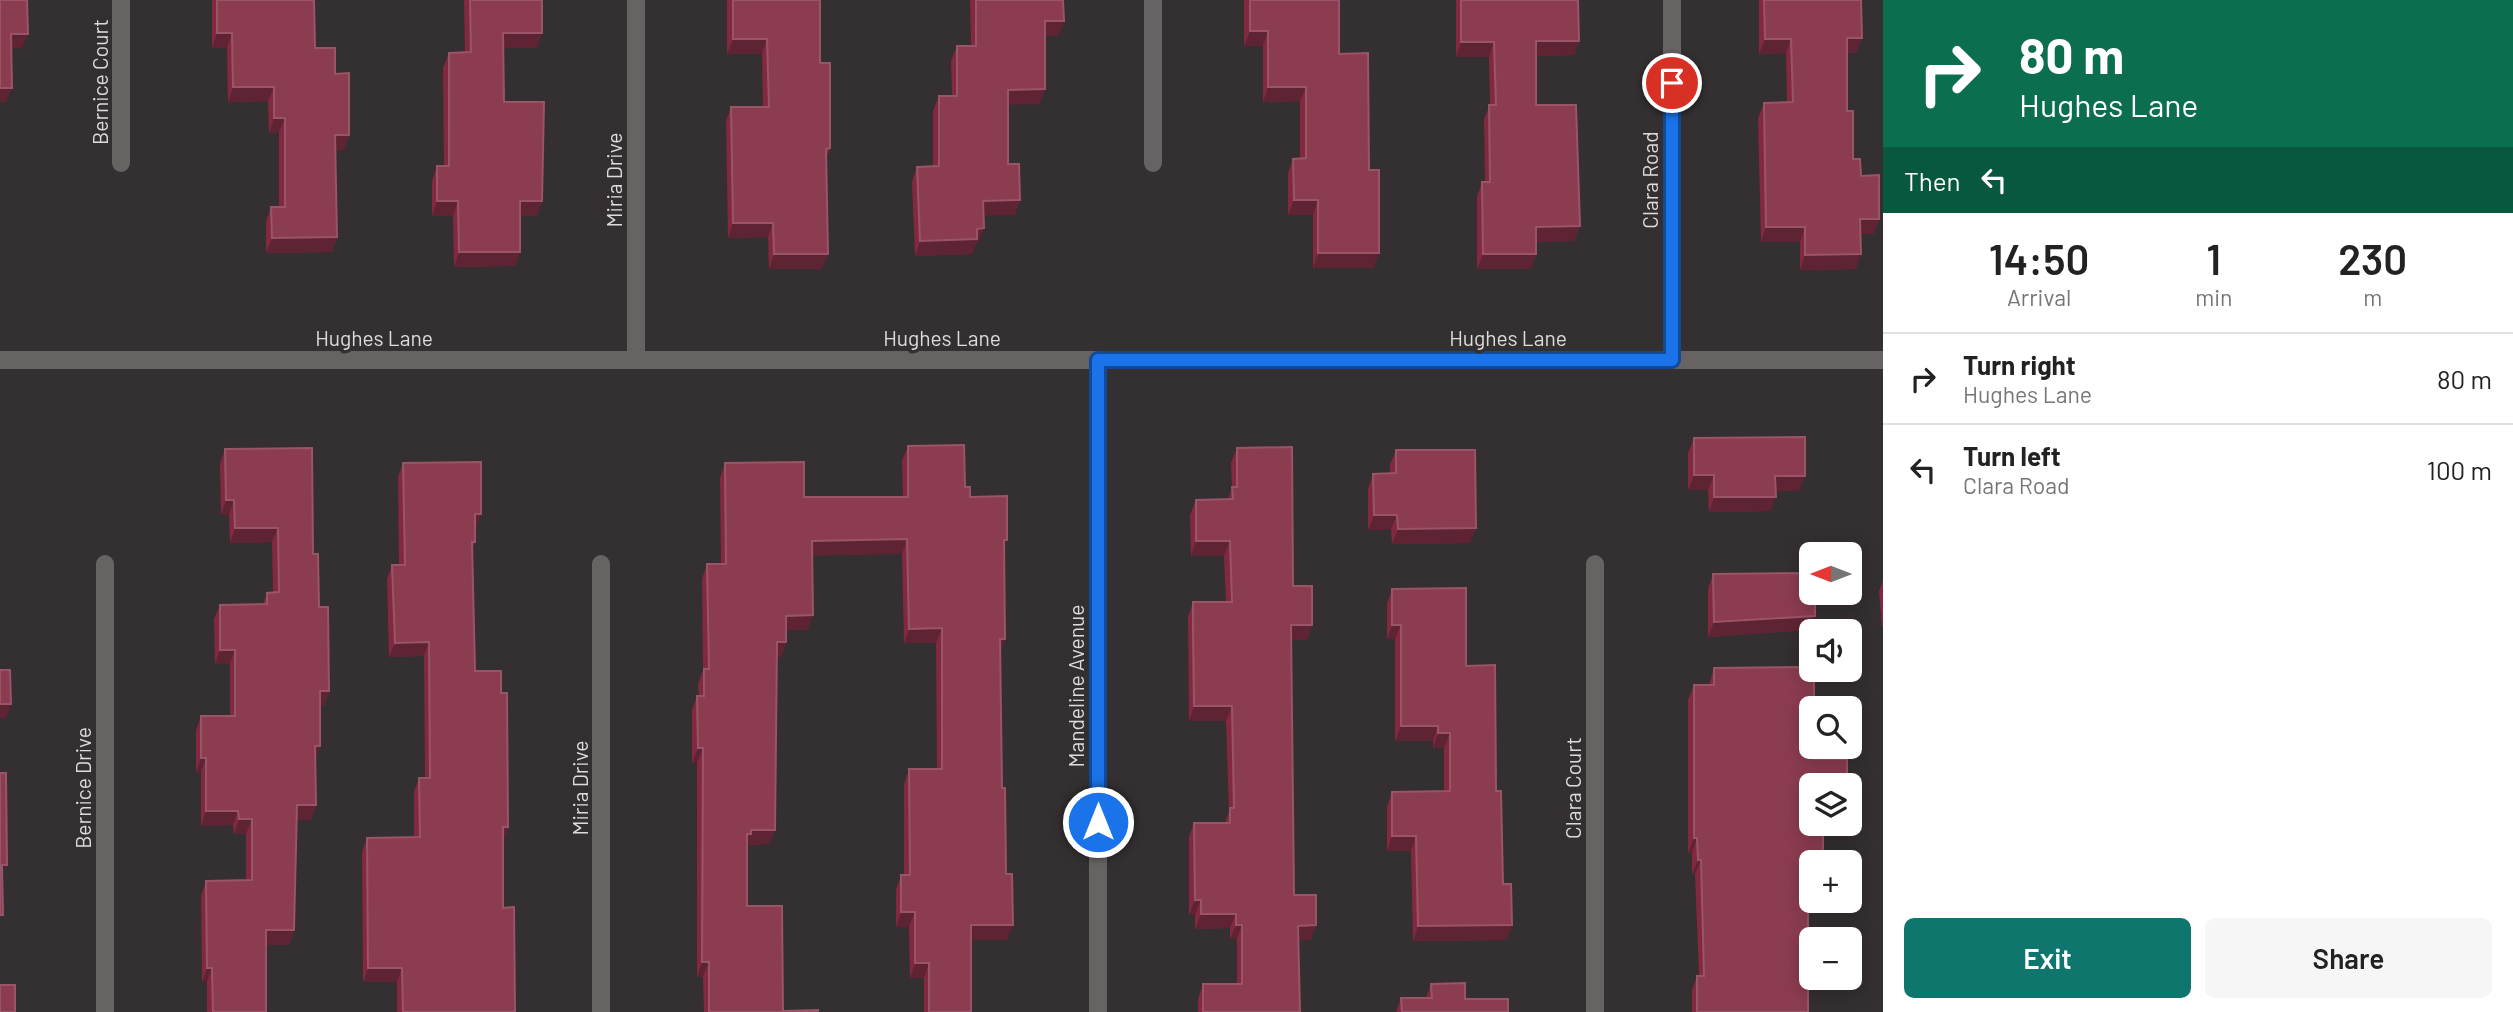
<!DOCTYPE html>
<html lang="en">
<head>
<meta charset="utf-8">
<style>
  :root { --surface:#fff; --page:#f6f6f6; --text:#222; --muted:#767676; --line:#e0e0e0; --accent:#0f766e }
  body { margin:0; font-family:Barlow,sans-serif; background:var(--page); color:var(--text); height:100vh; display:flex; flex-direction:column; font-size:26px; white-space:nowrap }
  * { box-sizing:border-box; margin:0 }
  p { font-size:23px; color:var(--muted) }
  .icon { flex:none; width:38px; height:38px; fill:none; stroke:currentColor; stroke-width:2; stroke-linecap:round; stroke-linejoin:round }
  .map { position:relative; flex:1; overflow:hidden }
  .details { display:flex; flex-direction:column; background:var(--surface); width:630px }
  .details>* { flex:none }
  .guide { background:#0b6e4f; color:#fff; overflow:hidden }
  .needle { width:46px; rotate:270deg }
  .fabs { position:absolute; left:1799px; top:542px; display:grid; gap:14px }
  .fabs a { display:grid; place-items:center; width:63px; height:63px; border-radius:10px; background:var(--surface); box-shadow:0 4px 18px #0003; font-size:35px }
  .pin { position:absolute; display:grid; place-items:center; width:60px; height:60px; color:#fff; margin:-30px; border:4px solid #fff; border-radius:50%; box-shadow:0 2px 7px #0007 }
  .me { position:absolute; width:77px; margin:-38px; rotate:0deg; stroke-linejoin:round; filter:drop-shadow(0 0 5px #0008) }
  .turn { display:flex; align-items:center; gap:24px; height:147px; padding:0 21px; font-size:32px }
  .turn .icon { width:91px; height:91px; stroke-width:2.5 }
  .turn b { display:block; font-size:49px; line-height:60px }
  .then { display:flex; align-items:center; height:66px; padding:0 21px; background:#0003; gap:14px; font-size:26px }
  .eta { display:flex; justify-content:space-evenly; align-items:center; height:119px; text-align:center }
  .eta b { font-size:42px; font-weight:600; line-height:49px }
  .button { display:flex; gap:14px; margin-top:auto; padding:14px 21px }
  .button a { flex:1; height:80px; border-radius:10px; background:var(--accent); color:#fff; font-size:28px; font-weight:600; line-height:80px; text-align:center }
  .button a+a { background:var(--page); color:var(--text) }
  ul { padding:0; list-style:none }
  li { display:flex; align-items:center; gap:21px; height:91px; padding:0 21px; border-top:2px solid var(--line) }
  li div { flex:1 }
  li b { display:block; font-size:26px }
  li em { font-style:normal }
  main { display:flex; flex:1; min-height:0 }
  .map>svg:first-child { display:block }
</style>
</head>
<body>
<main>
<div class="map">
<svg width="1883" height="1012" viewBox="0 0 1883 1012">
  <rect width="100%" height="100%" fill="#342f30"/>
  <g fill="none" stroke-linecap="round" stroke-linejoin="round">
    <g stroke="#686363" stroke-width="18">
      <polyline points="636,0 636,360"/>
      <polyline points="1672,0 1672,360"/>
      <polyline points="121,163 121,0"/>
      <polyline points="1153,163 1153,0"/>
      <polyline points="0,360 1883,360"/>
      <polyline points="105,564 105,1012"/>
      <polyline points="601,564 601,1012"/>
      <polyline points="1595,564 1595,1012"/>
      <polyline points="1098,1012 1098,360"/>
    </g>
  </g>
  <g fill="#822941">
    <polygon points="212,0 314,0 315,48 335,74 349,135 344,150 335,150 337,237 332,252 266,253 266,222 271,207 279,207 279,132 269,133 268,101 228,102 227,48 212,48"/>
    <polygon points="464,0 542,0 537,48 503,48 504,102 542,201 537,216 520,216 520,252 515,266 454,267 453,216 432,216 432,181 437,166 444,166 443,68 449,53 465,53"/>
    <polygon points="727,0 820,0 820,63 830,148 826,159 822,269 769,269 768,237 728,238 726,121 731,107 763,107 762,54 727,54"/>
    <polygon points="970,0 1063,0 1064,21 1058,36 1045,36 1040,104 1008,104 1008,164 1015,215 983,215 978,243 976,243 972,254 915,256 912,182 917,167 933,166 933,111 939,96 952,96 951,61 957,46 971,46"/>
    <polygon points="1244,0 1339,0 1339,54 1369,170 1374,268 1313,268 1313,215 1288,215 1288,173 1293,159 1300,158 1300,101 1263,102 1263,46 1244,46"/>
    <polygon points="1456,0 1578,0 1579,41 1574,55 1536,56 1536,105 1580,226 1574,241 1536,242 1536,254 1531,269 1477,269 1477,197 1482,182 1485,182 1484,119 1490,105 1489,57 1456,57"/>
    <polygon points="1759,0 1861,0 1862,38 1856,53 1847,53 1847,111 1853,159 1861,176 1874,234 1861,234 1856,269 1800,270 1800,242 1761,242 1758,118 1764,103 1787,103 1786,53 1759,54"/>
    <polygon points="1694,438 1799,491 1776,491 1770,511 1709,512 1708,490 1688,490 1688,453"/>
    <polygon points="908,446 965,487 970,497 1004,549 1005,639 1000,653 1002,788 1006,874 1013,925 1007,940 971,940 971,1012 924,1012 924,978 910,978 909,927 896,927 896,890 901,875 904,875 904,784 909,769 937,769 936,643 904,643 902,554 812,555 813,615 807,630 786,630 786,642 781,657 776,657 770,844 747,845 747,906 783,1011 818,1012 704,1012 703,977 697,977 697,763 692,763 692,710 697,696 699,696 698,684 703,670 702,579 707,564 721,564 720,478 725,463 804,497 903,497 902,461"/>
    <polygon points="1237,448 1293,586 1312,625 1307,640 1291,640 1294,895 1311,940 1298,940 1300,1012 1198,1012 1198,999 1203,984 1237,984 1237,939 1230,939 1230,928 1195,929 1195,915 1189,915 1189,837 1194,823 1225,823 1229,811 1226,721 1189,721 1188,617 1193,602 1226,602 1224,556 1191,556 1190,515 1196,500 1228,499 1232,488 1231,463"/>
    <polygon points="225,449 313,554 329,691 324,706 320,706 316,759 316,805 311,820 297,820 294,930 289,945 266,945 266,1012 207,1012 207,982 202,982 201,896 206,881 246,880 246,834 234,834 233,825 201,826 201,772 196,772 196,731 201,716 230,716 230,664 215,664 214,619 220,605 263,604 267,593 273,592 272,542 230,543 229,515 221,515 220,464"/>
    <polygon points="1396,450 1470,543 1392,544 1391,529 1368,530 1368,489 1373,474 1390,473 1390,465"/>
    <polygon points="403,463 476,528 475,528 475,542 472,550 475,671 508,827 503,842 503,908 515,1012 397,1012 397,982 363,982 362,852 367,838 414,837 414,792 419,778 425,778 424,656 389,657 387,579 392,565 399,565 398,477"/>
    <polygon points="1713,574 1809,630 1708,637 1708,589"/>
    <polygon points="1883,581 1883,626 1882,626 1879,591"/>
    <polygon points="1392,589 1466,666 1496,791 1503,884 1512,925 1506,940 1413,941 1411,851 1387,851 1387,807 1392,792 1444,791 1444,748 1433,748 1433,741 1395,741 1395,639 1387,639 1387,604"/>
    <polygon points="1714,668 1811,786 1811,870 1808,870 1808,1012 1692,1012 1692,990 1697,976 1699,976 1695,874 1692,874 1692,853 1688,853 1688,700 1694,685 1709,685"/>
    <polygon points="1431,984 1465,999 1508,1012 1396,1012 1401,998 1426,998"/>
  </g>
  <g fill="#5f2433">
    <polygon points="1045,21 1064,21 1058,36 1040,36"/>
    <polygon points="1250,31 1268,31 1263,46 1244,46"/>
    <polygon points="217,33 232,33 227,48 212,48"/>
    <polygon points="503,33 542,33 537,48 497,48"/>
    <polygon points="11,34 28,34 22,48 6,49"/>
    <polygon points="1847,38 1862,38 1856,53 1842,53"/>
    <polygon points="733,39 767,39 762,54 727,54"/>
    <polygon points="1765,39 1791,39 1786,53 1759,54"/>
    <polygon points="1536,41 1579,41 1574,55 1531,56"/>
    <polygon points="1461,42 1494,42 1489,57 1456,57"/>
    <polygon points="233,87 274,87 268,101 228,102"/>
    <polygon points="1268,87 1306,87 1300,101 1263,102"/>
    <polygon points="0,88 12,88 6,102 0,103"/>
    <polygon points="1045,89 1040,104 1002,105 1008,90"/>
    <polygon points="274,118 285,118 279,132 269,133"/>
    <polygon points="335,135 349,135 344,150 330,150"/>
    <polygon points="1020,200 1015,215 978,216 983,201"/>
    <polygon points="1294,200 1318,200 1313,215 1288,215"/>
    <polygon points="437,201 458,201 453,216 432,216"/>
    <polygon points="520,201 542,201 537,216 514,216"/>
    <polygon points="1860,219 1879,219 1874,234 1855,234"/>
    <polygon points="733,223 773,223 768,237 728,238"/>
    <polygon points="1580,226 1574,241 1531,242 1536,227"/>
    <polygon points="1766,227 1805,227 1800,242 1761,242"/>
    <polygon points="984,228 978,243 976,243 972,254 915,256 920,241 977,229"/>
    <polygon points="337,237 332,252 266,253 272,238"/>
    <polygon points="459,252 520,252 515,266 454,267"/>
    <polygon points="1318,253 1379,253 1374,268 1313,268"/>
    <polygon points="774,254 828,254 822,269 769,269"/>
    <polygon points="1483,254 1536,254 1531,269 1477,269"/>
    <polygon points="1861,254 1856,269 1800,270 1805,255"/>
    <polygon points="1694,475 1714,475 1708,490 1688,490"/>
    <polygon points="1775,476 1805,476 1799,491 1770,491"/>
    <polygon points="1714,497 1776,497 1770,511 1709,512"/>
    <polygon points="226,500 234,500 229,515 221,515"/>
    <polygon points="475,514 481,514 476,528 470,528"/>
    <polygon points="1374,515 1397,515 1391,529 1368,530"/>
    <polygon points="235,528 278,528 272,542 230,543"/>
    <polygon points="1476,528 1470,543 1392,544 1398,529"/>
    <polygon points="907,539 902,554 806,556 812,541"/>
    <polygon points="1196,541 1230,541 1224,556 1191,556"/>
    <polygon points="813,615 807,630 780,630 786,616"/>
    <polygon points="1815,616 1809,630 1708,637 1714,622"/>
    <polygon points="1291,625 1312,625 1307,640 1285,640"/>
    <polygon points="1392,625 1401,625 1395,639 1387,639"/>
    <polygon points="942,628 936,643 904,643 909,629"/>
    <polygon points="1000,639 1005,639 1000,654"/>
    <polygon points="429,642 424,656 389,657 395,643"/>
    <polygon points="777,642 786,642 781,657 771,657"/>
    <polygon points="220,650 235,650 230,664 215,664"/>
    <polygon points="320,691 329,691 324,706 314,706"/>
    <polygon points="0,704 11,704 6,718 0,718"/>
    <polygon points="1194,706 1232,706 1226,721 1189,721"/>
    <polygon points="1401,726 1438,726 1433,741 1395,741"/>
    <polygon points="1438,733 1450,733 1444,748 1433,748"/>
    <polygon points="315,746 320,746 315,761"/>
    <polygon points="698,748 703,748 697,763 692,763"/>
    <polygon points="201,758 206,758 201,772 196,772"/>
    <polygon points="297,805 316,805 311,820 292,820"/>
    <polygon points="206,811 238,811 233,825 201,826"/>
    <polygon points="239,819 252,819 246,834 234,834"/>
    <polygon points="503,827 508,827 503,842"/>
    <polygon points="751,830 775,830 770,844 747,845 747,834"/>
    <polygon points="1392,836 1416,836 1411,851 1387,851"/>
    <polygon points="1694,838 1697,838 1692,853 1688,853"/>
    <polygon points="1808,855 1823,855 1820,863 1811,863 1811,870 1803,870"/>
    <polygon points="1698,860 1701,860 1695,874 1692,874"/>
    <polygon points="1195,900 1201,900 1195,915 1189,915"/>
    <polygon points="901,912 915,912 909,927 896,927"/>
    <polygon points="1201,914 1236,914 1230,928 1195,929"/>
    <polygon points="971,925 1013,925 1007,940 966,940"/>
    <polygon points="1236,925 1242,925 1237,939 1230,939"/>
    <polygon points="1316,925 1311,940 1293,941 1298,926"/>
    <polygon points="1512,925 1506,940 1413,941 1418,926"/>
    <polygon points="266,930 294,930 289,945 261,945"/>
    <polygon points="702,962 709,962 703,977 697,977"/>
    <polygon points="915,963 929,963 924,978 910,978"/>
    <polygon points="207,968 212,968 207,982 202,982"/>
    <polygon points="368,968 402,968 397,982 363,982"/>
  </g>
  <g fill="#8c3c51" stroke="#995567" stroke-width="2">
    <polygon points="0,0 27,0 28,34 11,34 12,88 0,88"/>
    <polygon points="217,0 314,0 315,48 335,48 335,74 349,73 349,135 335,135 337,237 272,238 271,207 285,207 285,118 274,118 274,87 233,87 232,33 217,33"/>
    <polygon points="470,0 542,0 542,33 503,33 504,102 544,102 542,201 520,201 520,252 459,252 458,201 437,201 437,166 449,166 449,53 471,52"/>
    <polygon points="733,0 820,0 820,63 830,63 830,148 826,149 828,254 774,254 773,223 733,223 731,107 769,107 767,39 733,39"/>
    <polygon points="976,0 1063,0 1064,21 1045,21 1045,89 1008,90 1008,164 1019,164 1020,200 983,201 984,228 977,229 977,239 920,241 917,167 939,166 939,96 957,96 957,46 976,46"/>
    <polygon points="1250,0 1339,0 1339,54 1368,53 1369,170 1379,170 1379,253 1318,253 1318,200 1294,200 1293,159 1306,158 1306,87 1268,87 1268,31 1250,31"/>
    <polygon points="1461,0 1578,0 1579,41 1536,41 1536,105 1576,105 1580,226 1536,227 1536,254 1483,254 1482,182 1490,182 1489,105 1496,105 1494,42 1461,42"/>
    <polygon points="1764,0 1861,0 1862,38 1847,38 1847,111 1853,111 1853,159 1860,159 1861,176 1879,175 1879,219 1860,219 1861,254 1805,255 1805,227 1766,227 1764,103 1793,102 1791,39 1765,39"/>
    <polygon points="1805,437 1805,476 1775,476 1776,497 1714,497 1714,475 1694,475 1694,438"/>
    <polygon points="964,445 965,487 970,487 970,497 1007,496 1007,540 1004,540 1005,639 1000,639 1002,788 1005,788 1006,874 1012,874 1013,925 971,925 971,1012 929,1012 929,963 915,963 915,912 901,912 901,875 910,875 909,769 942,769 942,628 909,629 907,539 812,541 813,615 786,616 786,642 777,642 775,830 751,830 751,834 747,834 747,906 782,906 783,1011 818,1010 818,1012 709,1012 709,962 702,962 703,748 698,748 697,696 704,696 704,669 709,669 707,564 726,564 725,463 804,462 804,497 908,497 908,446"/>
    <polygon points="1292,447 1293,586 1312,586 1312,625 1291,625 1294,895 1316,895 1316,925 1298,926 1300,1012 1203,1012 1203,984 1242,984 1242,925 1236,925 1236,914 1201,914 1201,900 1195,900 1194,823 1230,823 1230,808 1234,808 1232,706 1194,706 1193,630 1193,602 1232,602 1230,541 1196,541 1196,500 1233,499 1232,487 1237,487 1237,448"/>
    <polygon points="312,448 313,554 318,554 319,607 328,607 329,691 320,691 320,746 315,746 316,805 297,805 294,930 266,930 266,1012 213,1012 212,968 207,968 206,881 252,880 252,819 239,819 238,811 206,811 206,758 201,758 201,716 235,716 235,650 220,650 220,605 267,604 267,593 279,592 278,528 235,528 234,500 226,500 225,449"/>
    <polygon points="1396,450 1475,450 1476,528 1398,529 1397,515 1374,515 1373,474 1396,473"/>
    <polygon points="481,462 481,514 475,514 475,542 472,542 475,671 501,671 501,693 507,693 508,827 503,827 503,908 514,907 515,1012 403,1012 402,968 368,968 367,838 420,837 419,778 430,778 429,642 395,643 392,565 405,565 403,463"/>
    <polygon points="1811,573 1811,593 1815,593 1815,616 1714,622 1713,574"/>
    <polygon points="1466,588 1466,666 1495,665 1496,791 1501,791 1503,884 1511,884 1512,925 1418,926 1416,836 1392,836 1392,792 1450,791 1450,733 1438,733 1438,726 1401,726 1401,625 1392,625 1392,589"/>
    <polygon points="1811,667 1811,670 1814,670 1814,709 1811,709 1811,747 1814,747 1814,759 1847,759 1847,786 1811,786 1811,824 1823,824 1823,855 1808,855 1808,1012 1697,1012 1697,976 1704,976 1701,860 1698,860 1697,838 1694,838 1694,685 1714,685 1714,668"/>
    <polygon points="0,670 10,670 11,704 0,704"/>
    <polygon points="0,773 6,773 7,865 2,865 3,915 0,915"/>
    <polygon points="1465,983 1465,999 1508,999 1508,1012 1402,1012 1401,998 1432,998 1431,984"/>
    <rect x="0" y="985" width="15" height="27"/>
  </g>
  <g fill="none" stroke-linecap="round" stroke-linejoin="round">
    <defs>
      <polyline id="route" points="1098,822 1098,360 1672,360 1672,83"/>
    </defs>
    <use href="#route" stroke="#114b97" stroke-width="18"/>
    <use href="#route" stroke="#1a73e8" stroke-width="12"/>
  </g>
  <g text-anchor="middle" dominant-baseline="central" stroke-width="7" stroke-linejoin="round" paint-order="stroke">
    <g font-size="21" fill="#dedbdb" stroke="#342f30">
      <text transform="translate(99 82) rotate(-90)">Bernice Court</text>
      <text transform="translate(613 180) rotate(-90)">Miria Drive</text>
      <text transform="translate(1649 180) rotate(-90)">Clara Road</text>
      <text x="374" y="337">Hughes Lane</text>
      <text x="942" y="337">Hughes Lane</text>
      <text x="1508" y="337">Hughes Lane</text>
      <text transform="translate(1075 686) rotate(-90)">Mandeline Avenue</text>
      <text transform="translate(82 788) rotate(-90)">Bernice Drive</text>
      <text transform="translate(579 788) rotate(-90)">Miria Drive</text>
      <text transform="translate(1572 788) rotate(-90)">Clara Court</text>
    </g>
  </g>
</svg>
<div class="fabs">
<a><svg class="needle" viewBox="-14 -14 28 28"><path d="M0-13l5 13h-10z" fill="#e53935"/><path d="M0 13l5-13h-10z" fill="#767676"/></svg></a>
<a><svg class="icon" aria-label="sound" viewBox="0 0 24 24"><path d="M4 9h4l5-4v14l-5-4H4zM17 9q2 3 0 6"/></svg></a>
<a><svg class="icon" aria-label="search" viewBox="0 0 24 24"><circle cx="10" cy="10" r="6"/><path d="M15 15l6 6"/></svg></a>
<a><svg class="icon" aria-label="layers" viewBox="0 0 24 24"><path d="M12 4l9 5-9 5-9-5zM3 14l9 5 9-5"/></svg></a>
<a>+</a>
<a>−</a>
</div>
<div class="pin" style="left:1672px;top:83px;background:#d93025"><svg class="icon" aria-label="arrive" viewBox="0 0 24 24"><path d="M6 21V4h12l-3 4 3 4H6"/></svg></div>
<svg class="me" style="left:1098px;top:822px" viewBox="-20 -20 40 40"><circle r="17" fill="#1a73e8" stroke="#fff" stroke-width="3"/><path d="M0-11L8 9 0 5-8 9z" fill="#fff"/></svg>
</div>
<section class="details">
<div class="guide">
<div class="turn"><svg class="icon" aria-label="right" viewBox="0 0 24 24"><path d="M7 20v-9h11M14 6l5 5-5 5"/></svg><div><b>80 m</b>Hughes Lane</div></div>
<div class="then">Then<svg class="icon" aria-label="left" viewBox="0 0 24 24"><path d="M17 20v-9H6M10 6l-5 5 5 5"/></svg></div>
</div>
<div class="eta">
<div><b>14:50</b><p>Arrival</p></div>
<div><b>1</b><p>min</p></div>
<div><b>230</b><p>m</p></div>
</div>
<ul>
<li><svg class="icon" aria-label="right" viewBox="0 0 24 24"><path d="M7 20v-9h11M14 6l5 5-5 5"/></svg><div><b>Turn right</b><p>Hughes Lane</p></div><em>80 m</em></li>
<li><svg class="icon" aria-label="left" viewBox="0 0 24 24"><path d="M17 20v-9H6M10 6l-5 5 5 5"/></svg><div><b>Turn left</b><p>Clara Road</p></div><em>100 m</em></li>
</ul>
<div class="button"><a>Exit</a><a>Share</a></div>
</section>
</main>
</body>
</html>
